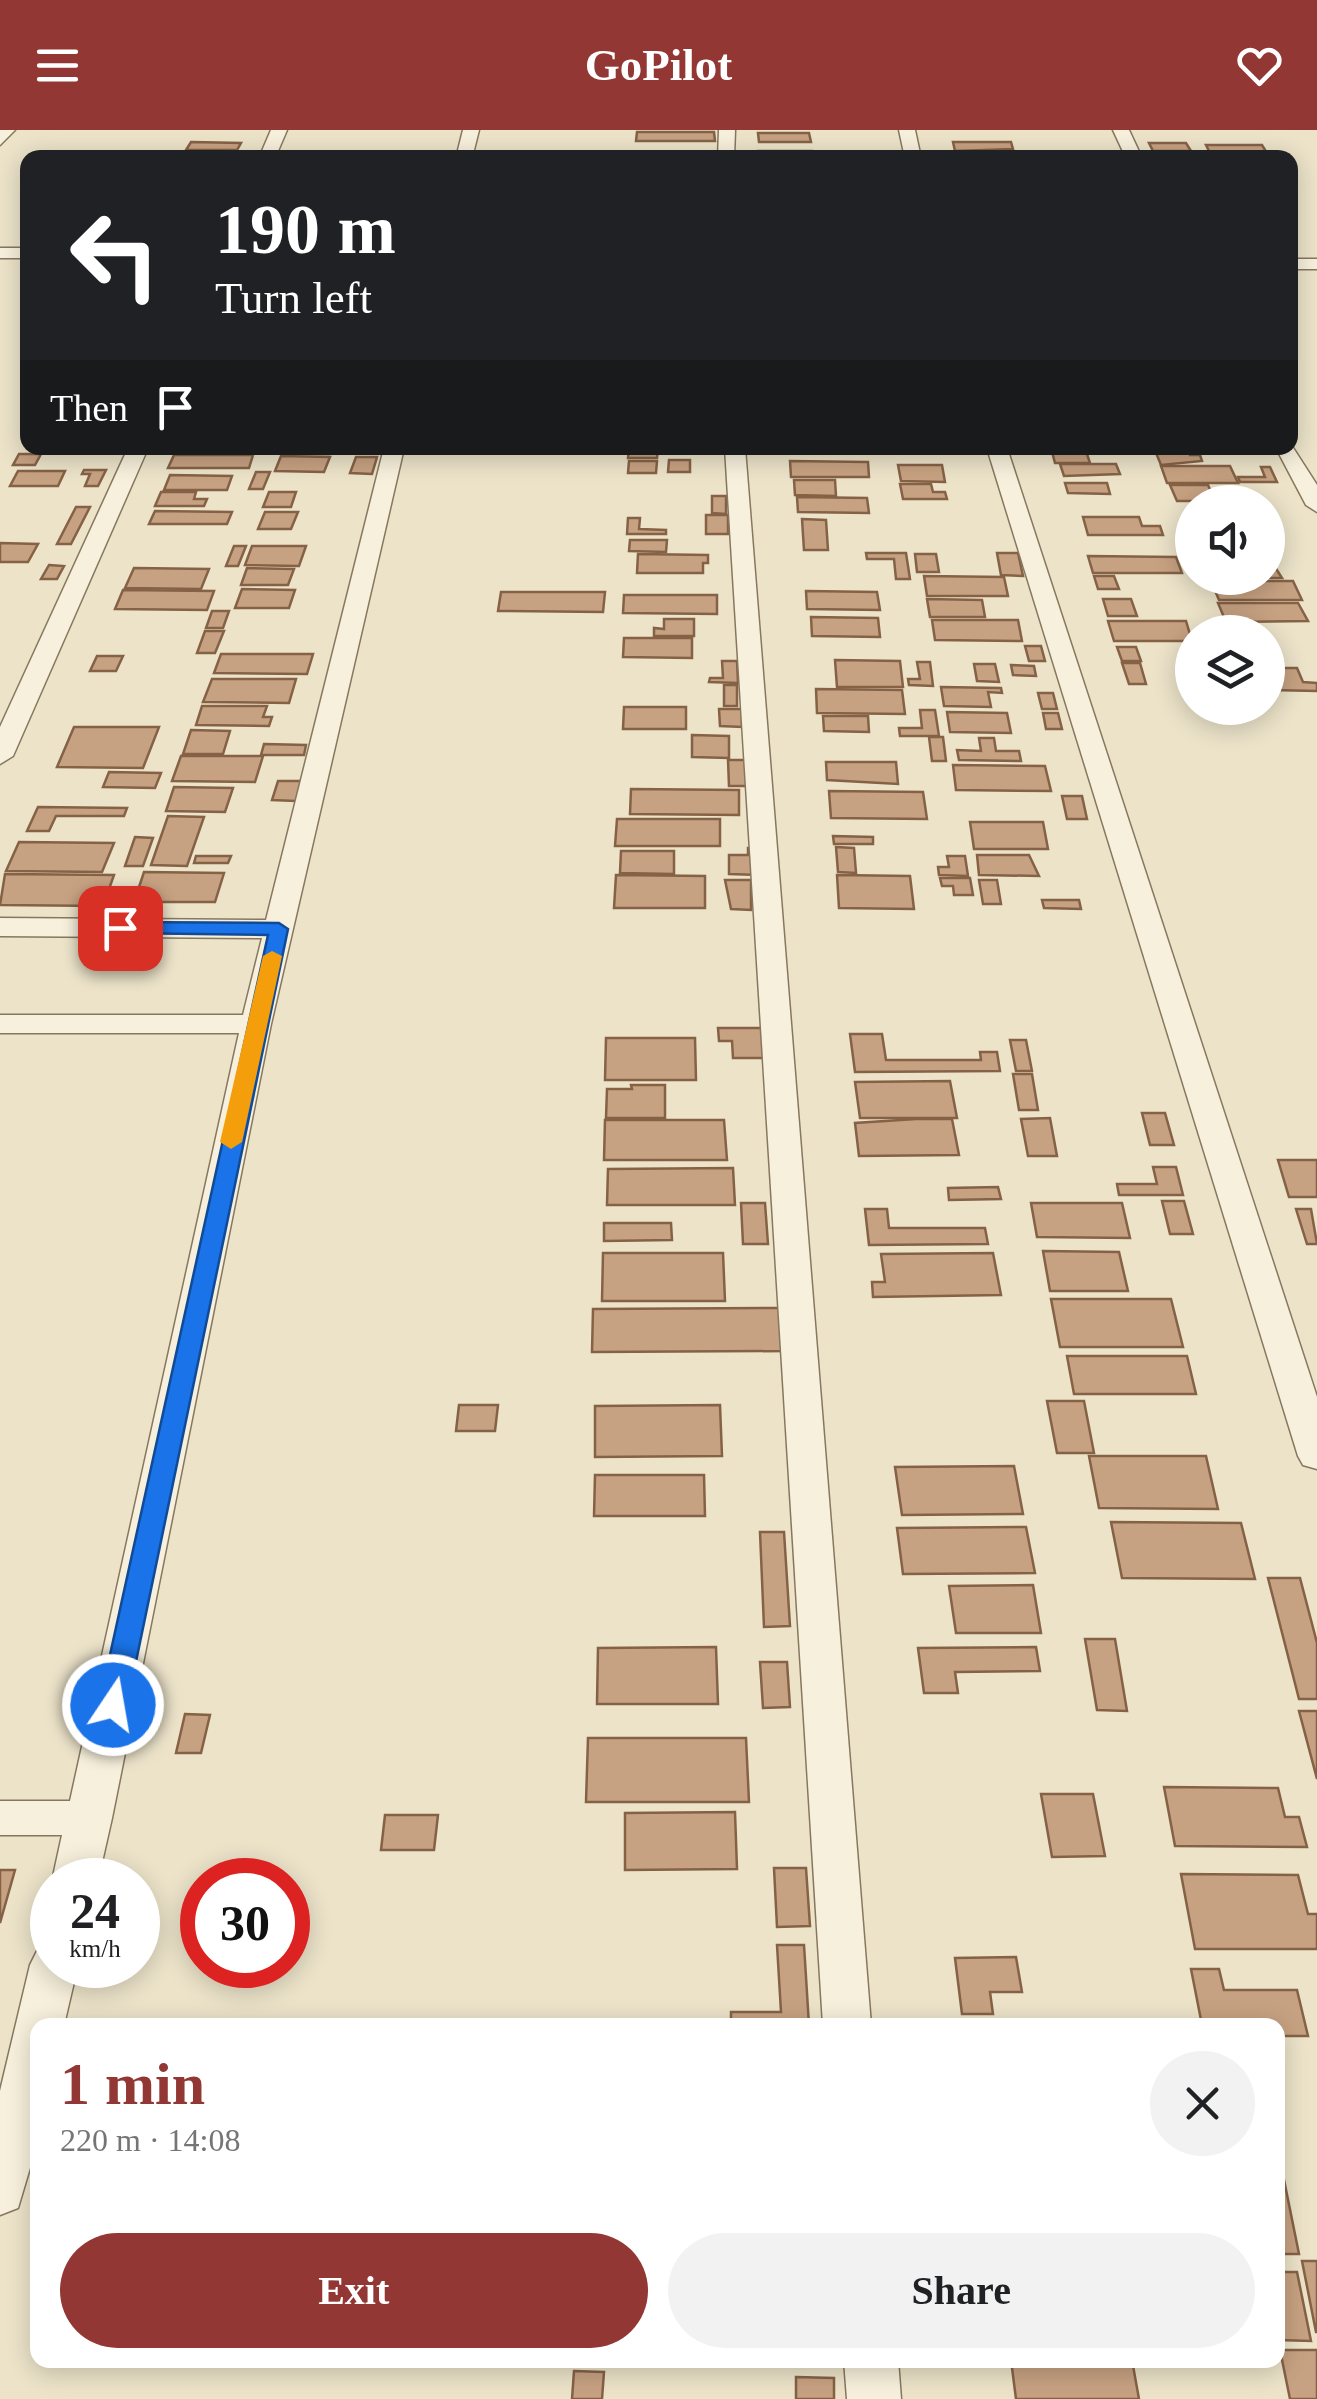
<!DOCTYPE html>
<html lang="en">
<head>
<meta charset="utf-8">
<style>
  :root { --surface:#fff; --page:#f2f2f2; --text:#202124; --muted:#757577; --accent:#923733 }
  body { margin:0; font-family:Georgia,serif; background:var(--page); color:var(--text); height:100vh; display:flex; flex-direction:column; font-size:38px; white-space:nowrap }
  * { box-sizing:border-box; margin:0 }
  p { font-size:32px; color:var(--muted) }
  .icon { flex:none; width:55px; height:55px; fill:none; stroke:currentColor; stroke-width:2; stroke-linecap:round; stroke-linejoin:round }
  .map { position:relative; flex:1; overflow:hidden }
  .panel { position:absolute; left:30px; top:1888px; width:1255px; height:350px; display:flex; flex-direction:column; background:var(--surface); border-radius:20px; box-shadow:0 5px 25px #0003 }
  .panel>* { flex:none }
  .guide { position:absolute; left:20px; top:20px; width:1278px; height:305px; border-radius:20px; box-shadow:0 5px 25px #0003; background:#202124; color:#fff; overflow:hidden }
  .tools { position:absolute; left:1175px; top:355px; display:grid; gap:20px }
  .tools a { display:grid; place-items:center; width:110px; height:110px; border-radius:50%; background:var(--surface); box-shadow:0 5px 25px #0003; font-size:50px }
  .speed { position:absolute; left:30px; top:1728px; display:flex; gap:20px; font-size:50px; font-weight:700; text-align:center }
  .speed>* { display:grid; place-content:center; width:130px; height:130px; border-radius:50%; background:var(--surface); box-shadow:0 5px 25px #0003; line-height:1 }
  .speed small { font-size:25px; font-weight:400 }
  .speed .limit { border:15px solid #d22; background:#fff; color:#111 }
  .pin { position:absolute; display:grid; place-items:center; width:85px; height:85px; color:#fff; margin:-42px; border-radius:20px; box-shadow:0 5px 15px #0006 }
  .me { position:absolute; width:110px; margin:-55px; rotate:12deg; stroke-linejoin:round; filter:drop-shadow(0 0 8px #0008) }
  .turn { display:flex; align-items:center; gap:35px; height:210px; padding:0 30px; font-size:45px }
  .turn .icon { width:130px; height:130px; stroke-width:2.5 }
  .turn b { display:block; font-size:70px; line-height:85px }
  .then { display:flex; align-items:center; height:95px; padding:0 30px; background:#0003; gap:20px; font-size:38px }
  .round { display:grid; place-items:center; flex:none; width:105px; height:105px; border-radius:52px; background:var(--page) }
  .head { display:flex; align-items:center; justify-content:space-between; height:170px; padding:0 30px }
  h1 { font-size:60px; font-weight:800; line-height:75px; color:var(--accent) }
  .action { display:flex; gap:20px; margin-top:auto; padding:20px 30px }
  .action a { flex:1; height:115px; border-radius:60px; background:var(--accent); color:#fff; font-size:40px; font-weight:800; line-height:115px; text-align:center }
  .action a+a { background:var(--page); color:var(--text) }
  header { display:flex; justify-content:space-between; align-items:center; height:130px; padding:0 30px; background:var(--accent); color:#fff; font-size:45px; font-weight:800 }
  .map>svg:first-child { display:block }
</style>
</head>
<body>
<header><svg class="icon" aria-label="menu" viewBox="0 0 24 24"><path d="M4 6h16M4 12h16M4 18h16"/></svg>GoPilot<svg class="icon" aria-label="heart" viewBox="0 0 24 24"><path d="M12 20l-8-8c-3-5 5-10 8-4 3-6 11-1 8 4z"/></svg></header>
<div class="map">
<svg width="1317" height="2269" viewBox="0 0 1317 2269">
  <rect width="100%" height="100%" fill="#ece3c9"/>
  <g fill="#c7a282" stroke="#856246" stroke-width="2.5">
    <polygon points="637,2 714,2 715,11 636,11"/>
    <polygon points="758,3 809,3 811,12 759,12"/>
    <polygon points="191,12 241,13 237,20 186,20"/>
    <polygon points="953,12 1011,12 1013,19 955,21"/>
    <polygon points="1149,13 1186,13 1191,21 1153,21"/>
    <polygon points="1206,15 1262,15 1267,23 1210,23"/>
    <polygon points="186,21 254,22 251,27 183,28"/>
    <polygon points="758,21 812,21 813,28 758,28"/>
    <rect x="636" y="22" width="68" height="6"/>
    <polygon points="837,22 891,22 895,28 838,28"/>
    <polygon points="179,318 244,318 242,324 177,324"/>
    <polygon points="285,318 332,318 329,324 282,324"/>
    <polygon points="629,318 658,318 657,328 628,328"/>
    <polygon points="1051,318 1085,318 1090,333 1055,333"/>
    <polygon points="1154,318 1187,318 1190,325 1200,325 1202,331 1161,335"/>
    <polygon points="19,324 41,324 35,335 13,335"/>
    <polygon points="174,325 253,325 249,338 168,338"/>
    <polygon points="281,326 330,327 324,342 275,341"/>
    <polygon points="356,327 377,327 372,344 350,343"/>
    <polygon points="669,330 690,330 690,342 668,342"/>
    <polygon points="629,331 657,331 656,343 628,343"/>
    <polygon points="790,331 868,332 869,347 791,347"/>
    <polygon points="1060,334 1116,334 1120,344 1064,346"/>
    <polygon points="898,335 942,335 945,352 901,351"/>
    <polygon points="1161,336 1230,336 1238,353 1167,353"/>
    <polygon points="1261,337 1270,337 1277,352 1240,352 1238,347 1265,347"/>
    <polygon points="84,340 106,340 98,356 85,356 90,344 82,344"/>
    <polygon points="18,341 65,341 58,356 10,356"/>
    <polygon points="256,342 270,342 263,359 249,359"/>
    <polygon points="170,345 232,346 227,360 164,360"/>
    <polygon points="794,350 835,350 836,366 795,365"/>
    <polygon points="1065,353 1107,353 1110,364 1068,363"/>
    <polygon points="900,354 931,354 933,362 945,362 947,369 903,369"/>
    <polygon points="1170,355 1208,355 1215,371 1177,371"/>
    <polygon points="161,362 196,362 194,369 207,369 204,376 155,376"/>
    <polygon points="269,362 296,362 291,377 263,377"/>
    <polygon points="712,366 726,366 726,384 712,383"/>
    <polygon points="797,367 867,368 869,383 798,382"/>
    <polygon points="76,377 90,377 71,414 57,414"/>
    <polygon points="155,381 232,382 227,394 149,394"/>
    <polygon points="265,382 298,382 291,399 258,399"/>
    <rect x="706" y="385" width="22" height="19"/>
    <polygon points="1083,387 1139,387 1142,396 1160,396 1163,405 1088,405"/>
    <polygon points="628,388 640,388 639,399 666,400 666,404 627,404"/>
    <polygon points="802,389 826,390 828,420 804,420"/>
    <polygon points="630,410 667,410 666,422 629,421"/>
    <polygon points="0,413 38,414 28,432 0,432"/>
    <polygon points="234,416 246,416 238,436 226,436"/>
    <polygon points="252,416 306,416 299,436 245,435"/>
    <polygon points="866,423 906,423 910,449 896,449 894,429 867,429"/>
    <polygon points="997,423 1018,423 1023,446 1001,445"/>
    <polygon points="638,424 708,425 708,433 703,433 703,443 637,443"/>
    <polygon points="915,424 936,424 939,442 917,442"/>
    <polygon points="1088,426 1176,427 1182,443 1093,443"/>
    <polygon points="1268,426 1282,448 1208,448 1268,448"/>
    <polygon points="49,435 64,436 57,449 41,449"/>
    <polygon points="134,438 209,439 201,459 125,458"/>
    <polygon points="247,438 294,439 288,455 241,455"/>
    <polygon points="924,446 1004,447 1008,466 927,466"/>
    <polygon points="1094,446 1114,446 1119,459 1098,459"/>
    <polygon points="1211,451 1293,451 1302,470 1219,470"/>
    <polygon points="242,459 295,460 289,478 235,478"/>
    <polygon points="123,460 214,461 207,480 115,479"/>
    <polygon points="806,461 877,462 880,480 807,479"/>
    <polygon points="501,462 605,462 603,482 498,481"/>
    <polygon points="624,465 717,465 717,484 623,483"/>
    <polygon points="927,469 982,470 985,487 930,487"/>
    <polygon points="1103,469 1131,469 1137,486 1108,486"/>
    <polygon points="1218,473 1298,473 1308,491 1226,492"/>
    <polygon points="212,481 229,481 223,498 206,498"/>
    <polygon points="811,487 878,488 880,507 812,506"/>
    <polygon points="664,489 694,489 694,506 654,506 654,498 664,499"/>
    <polygon points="932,490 1018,490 1022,511 935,510"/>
    <polygon points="1108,491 1186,491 1192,511 1114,511"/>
    <polygon points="205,501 224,501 215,523 197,523"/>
    <polygon points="624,508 692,508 692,528 623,527"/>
    <polygon points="1025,516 1041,516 1045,531 1029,531"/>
    <polygon points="1117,517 1136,517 1141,531 1122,531"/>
    <polygon points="221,524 313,524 307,544 214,543"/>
    <polygon points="97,526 123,526 116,541 90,541"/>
    <polygon points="835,530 900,531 903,557 837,557"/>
    <polygon points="722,531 737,531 738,553 709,552 710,548 723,548"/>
    <polygon points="917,532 930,532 933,556 909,555 908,549 920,549"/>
    <polygon points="1122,533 1140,533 1146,554 1129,554"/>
    <polygon points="974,534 995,534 999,552 977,551"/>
    <polygon points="1011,535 1034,536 1036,546 1013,545"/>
    <polygon points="1268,538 1297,538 1303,552 1317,553 1317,561 1268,560"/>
    <polygon points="212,549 296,549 289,573 203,572"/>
    <rect x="724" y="555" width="13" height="21"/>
    <polygon points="941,557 1001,558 1002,563 988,562 991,577 944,576"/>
    <polygon points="816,559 902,560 905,584 817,583"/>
    <polygon points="1038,563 1053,563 1057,579 1042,579"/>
    <polygon points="202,576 267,576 263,587 272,587 269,596 196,595"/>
    <polygon points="624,577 686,577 686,599 623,599"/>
    <polygon points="719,579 742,579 742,597 720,596"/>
    <polygon points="920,580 935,580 939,606 900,606 899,598 922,598"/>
    <polygon points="947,582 1007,583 1011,603 950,602"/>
    <polygon points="1043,583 1058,583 1062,599 1046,599"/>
    <polygon points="823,586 868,586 869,602 824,601"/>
    <polygon points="74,597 159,597 143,638 57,637"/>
    <polygon points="191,600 230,601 223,624 183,624"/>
    <polygon points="692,605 729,606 729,628 692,627"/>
    <polygon points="929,607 943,607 946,631 932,631"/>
    <polygon points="979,608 994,608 996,621 1019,621 1021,631 959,630 957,620 981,621"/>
    <polygon points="264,614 306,615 304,625 261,625"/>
    <polygon points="181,626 263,626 255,652 172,651"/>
    <polygon points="728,630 748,630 748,656 729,656"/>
    <polygon points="826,632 896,632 898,654 827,650"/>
    <polygon points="953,635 1045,636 1051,661 956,660"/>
    <polygon points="109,642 161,643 155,658 103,657"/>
    <polygon points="278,651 301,651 296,671 272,670"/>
    <polygon points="174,657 233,658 225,682 166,681"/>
    <polygon points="631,659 739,660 739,685 630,684"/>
    <polygon points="829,661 923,662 927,689 831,688"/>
    <polygon points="1062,666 1082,666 1087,689 1067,689"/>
    <polygon points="38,677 127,678 124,686 56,686 49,701 27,701"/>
    <polygon points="168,686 204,687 187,736 151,735"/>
    <polygon points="617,689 720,689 720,716 615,716"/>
    <polygon points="970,692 1043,692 1048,719 974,719"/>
    <polygon points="833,706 873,707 873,714 834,714"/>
    <polygon points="135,707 153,708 143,736 125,736"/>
    <polygon points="19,712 114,713 102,742 6,741"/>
    <polygon points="836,717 854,718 856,743 838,742"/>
    <polygon points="748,718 758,718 759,745 729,744 729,725 748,725"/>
    <polygon points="621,721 674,721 674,744 620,743"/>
    <polygon points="977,725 1029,725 1039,746 979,745"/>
    <polygon points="196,726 231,726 228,733 194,733"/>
    <polygon points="947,726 965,726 968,746 939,745 938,737 949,737"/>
    <polygon points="144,742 224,743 215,772 134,772"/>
    <polygon points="5,744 114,745 103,776 0,775"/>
    <polygon points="616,745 705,746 705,778 614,778"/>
    <polygon points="837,745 910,746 914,779 839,778"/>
    <polygon points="940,748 970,748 973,765 954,765 953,756 942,756"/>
    <polygon points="725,750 751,750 751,780 731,779"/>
    <polygon points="979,750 997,750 1001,774 983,774"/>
    <polygon points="1042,770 1079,770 1081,779 1044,778"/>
    <polygon points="718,898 771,898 774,928 733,928 732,911 719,911"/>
    <polygon points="850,904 882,904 886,930 981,930 980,922 997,922 1000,941 855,942"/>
    <polygon points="606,908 695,908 696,950 605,950"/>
    <polygon points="1010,910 1026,910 1032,941 1016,941"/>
    <polygon points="1013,944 1032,944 1038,980 1019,980"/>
    <polygon points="950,951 957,988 860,988 855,952"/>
    <polygon points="631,955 665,955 665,988 606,988 607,959 632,959"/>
    <polygon points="1142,983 1165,983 1174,1015 1150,1015"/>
    <polygon points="1050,988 1057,1026 1028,1026 1021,989"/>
    <polygon points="916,989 952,989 959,1025 859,1026 855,993"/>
    <polygon points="605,990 724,990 727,1030 604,1030"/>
    <polygon points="1278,1030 1317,1030 1317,1067 1289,1067"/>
    <polygon points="1153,1037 1176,1037 1183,1065 1119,1065 1117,1054 1157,1054"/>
    <polygon points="733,1038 735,1075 607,1075 608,1039"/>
    <polygon points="998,1057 1001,1069 949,1070 948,1058"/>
    <polygon points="1162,1071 1184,1071 1193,1104 1170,1104"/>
    <polygon points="741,1073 765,1073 768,1114 743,1114"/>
    <polygon points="1031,1073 1122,1073 1130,1108 1037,1107"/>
    <polygon points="865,1079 887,1079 889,1098 985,1098 988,1114 869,1115"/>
    <polygon points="1296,1079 1311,1079 1317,1114 1307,1114"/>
    <polygon points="604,1093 671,1093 672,1110 604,1111"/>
    <polygon points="1043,1121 1119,1122 1128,1161 1050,1161"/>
    <polygon points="603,1123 723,1123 725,1171 602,1171"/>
    <polygon points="993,1123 1001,1165 873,1167 872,1152 885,1152 881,1124"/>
    <polygon points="1051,1169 1171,1169 1183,1217 1060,1217"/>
    <polygon points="785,1178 788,1221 592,1222 593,1179"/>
    <polygon points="1067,1226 1187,1226 1196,1264 1074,1264"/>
    <polygon points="1047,1271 1084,1271 1094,1323 1057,1323"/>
    <polygon points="459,1275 498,1275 495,1301 456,1301"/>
    <polygon points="720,1275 722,1326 595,1327 595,1276"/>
    <polygon points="1089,1326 1206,1326 1218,1379 1099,1378"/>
    <polygon points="1014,1336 1023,1384 902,1385 895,1337"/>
    <polygon points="595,1345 704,1345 705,1386 594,1386"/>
    <polygon points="1111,1392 1241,1393 1255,1449 1122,1448"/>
    <polygon points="1026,1397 1035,1443 903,1444 897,1398"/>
    <polygon points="760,1402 784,1402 790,1496 764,1497"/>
    <polygon points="1268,1448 1300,1448 1317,1513 1317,1569 1299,1569"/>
    <polygon points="1033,1455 1041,1503 956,1503 949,1456"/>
    <polygon points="1085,1509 1115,1509 1127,1581 1097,1580"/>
    <polygon points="716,1517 718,1574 597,1574 598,1518"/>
    <polygon points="1036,1517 1040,1541 955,1542 958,1563 924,1563 918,1518"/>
    <polygon points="760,1532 787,1532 790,1577 763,1578"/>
    <polygon points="1299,1581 1317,1581 1317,1649"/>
    <polygon points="185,1584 210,1585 201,1623 176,1623"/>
    <polygon points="588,1608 746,1608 749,1672 586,1672"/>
    <polygon points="1164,1657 1278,1658 1285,1687 1299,1687 1307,1717 1175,1716"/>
    <polygon points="1041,1664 1093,1664 1105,1726 1052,1727"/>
    <polygon points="735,1682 737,1739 625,1740 625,1683"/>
    <polygon points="385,1685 438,1685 434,1720 381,1720"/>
    <polygon points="774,1738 806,1738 810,1796 777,1797"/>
    <polygon points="0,1740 15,1740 0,1793"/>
    <polygon points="1181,1744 1298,1745 1308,1784 1317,1784 1317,1819 1195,1819"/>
    <polygon points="777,1815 804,1815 809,1895 731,1895 731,1882 781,1882"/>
    <polygon points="1016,1827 1022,1862 990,1862 993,1884 962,1884 955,1828"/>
    <polygon points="1191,1839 1219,1839 1224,1860 1297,1860 1308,1906 1278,1906 1278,1895 1202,1895"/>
    <polygon points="1278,2030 1280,2030 1299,2124 1278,2124"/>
    <polygon points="1302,2131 1317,2131 1317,2202 1316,2202"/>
    <polygon points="1278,2142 1297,2142 1311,2211 1278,2210"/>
    <polygon points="1280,2220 1317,2220 1317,2269 1290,2269"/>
    <polygon points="1011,2230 1132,2230 1139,2269 1016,2269"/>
    <polygon points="574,2241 604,2242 602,2269 572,2269"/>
    <polygon points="796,2247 834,2248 834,2269 796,2269"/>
  </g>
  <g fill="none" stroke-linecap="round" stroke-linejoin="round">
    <defs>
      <g id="street">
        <polygon points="0,0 15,0 0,15"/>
        <polygon points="271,0 287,0 275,28 259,28"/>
        <polygon points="463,0 479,0 472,28 456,28"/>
        <polygon points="719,0 735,0 734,28 718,28"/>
        <polygon points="899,0 915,0 921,28 905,28"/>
        <polygon points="1113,0 1129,0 1142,28 1126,28"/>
        <rect x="0" y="118" width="28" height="10"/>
        <rect x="1290" y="129" width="27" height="10"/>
        <polygon points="1290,313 1317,355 1317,382 1306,375 1276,318 1290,318"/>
        <polygon points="128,318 148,318 13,626 0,634 0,597"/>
        <polygon points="384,318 404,318 271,894 112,1688 98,1750 52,1751 62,1705 0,1705 0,1671 70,1671 239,903 0,903 0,885 243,885 262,808 0,806 0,788 266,790"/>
        <polygon points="725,318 745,318 871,1895 823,1895"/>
        <polygon points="987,318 1007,318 1317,1267 1317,1339 1303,1335 1298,1326"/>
        <polygon points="52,1816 52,1835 78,1835 64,1895 38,1895 38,2011 18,2078 0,2085 0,1961 30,1835 37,1821"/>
        <polygon points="844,2230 898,2230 901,2269 847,2269"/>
      </g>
    </defs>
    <use href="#street" stroke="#87775f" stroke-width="3"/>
    <use href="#street" fill="#f7f0dc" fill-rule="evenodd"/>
  </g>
  <polygon fill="#1a73e8" stroke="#114b97" stroke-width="2.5" points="279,793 288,799 127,1575 113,1585 99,1575 268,805 120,803 110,798 120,792"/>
  <polygon fill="#f59e0b" points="272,821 282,826 242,1012 231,1019 220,1012 263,826"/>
</svg>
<div class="tools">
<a><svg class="icon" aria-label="sound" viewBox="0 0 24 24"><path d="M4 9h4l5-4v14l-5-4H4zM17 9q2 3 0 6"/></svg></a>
<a><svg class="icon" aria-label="layers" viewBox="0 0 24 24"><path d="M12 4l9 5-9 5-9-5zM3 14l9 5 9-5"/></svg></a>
</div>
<div class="speed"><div>24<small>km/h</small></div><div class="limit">30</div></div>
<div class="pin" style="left:120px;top:798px;background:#d93025"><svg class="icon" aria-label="arrive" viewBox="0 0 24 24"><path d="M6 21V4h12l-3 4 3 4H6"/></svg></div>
<svg class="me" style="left:113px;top:1575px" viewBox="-20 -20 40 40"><circle r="17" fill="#1a73e8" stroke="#fff" stroke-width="3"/><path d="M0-11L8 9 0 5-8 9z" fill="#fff"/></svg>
<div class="guide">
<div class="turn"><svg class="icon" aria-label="left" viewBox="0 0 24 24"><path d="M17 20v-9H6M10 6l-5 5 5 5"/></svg><div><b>190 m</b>Turn left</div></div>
<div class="then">Then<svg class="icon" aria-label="arrive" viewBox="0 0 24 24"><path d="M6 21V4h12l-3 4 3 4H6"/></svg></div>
</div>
<section class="panel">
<div class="head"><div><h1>1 min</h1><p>220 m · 14:08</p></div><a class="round"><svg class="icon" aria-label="close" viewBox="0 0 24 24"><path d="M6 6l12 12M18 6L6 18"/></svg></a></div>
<div class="action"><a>Exit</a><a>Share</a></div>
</section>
</div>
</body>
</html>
